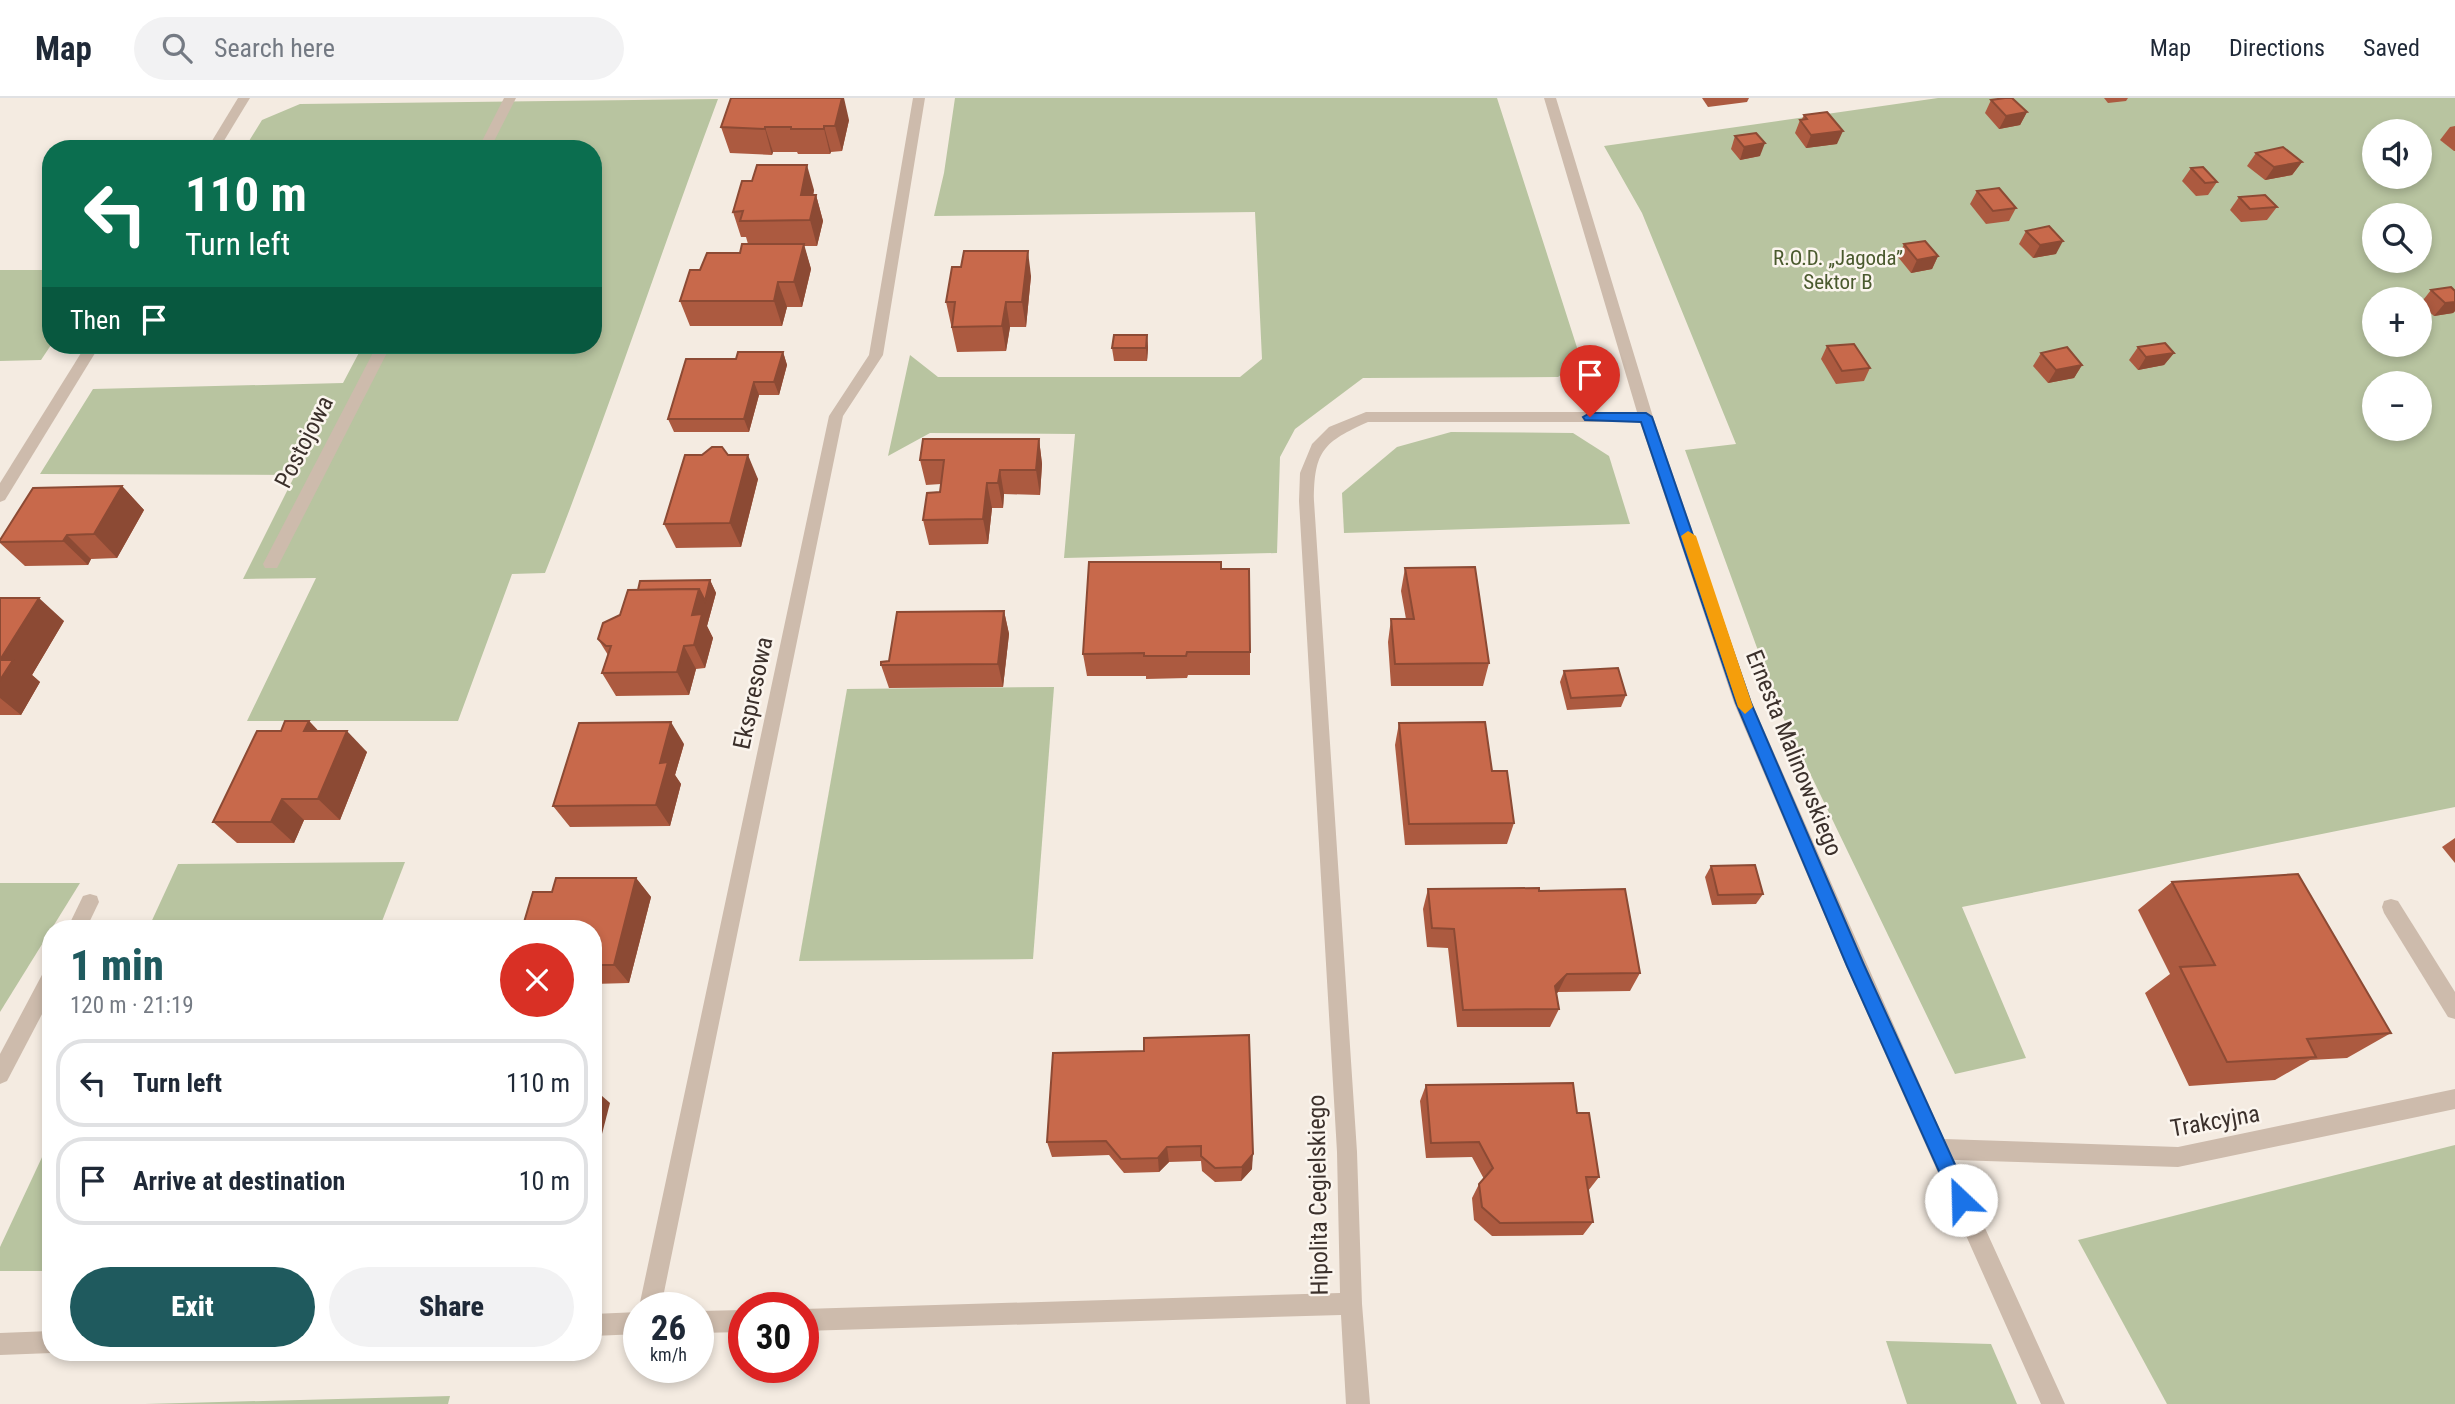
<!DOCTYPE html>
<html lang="en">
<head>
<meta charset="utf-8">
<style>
  :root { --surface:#fff; --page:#f2f2f3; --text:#1f2937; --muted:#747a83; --line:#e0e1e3; --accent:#1f5a5e }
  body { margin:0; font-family:"Roboto Condensed",sans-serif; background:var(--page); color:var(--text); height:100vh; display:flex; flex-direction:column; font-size:26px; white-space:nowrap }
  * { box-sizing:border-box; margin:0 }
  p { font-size:23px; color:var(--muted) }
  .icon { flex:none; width:38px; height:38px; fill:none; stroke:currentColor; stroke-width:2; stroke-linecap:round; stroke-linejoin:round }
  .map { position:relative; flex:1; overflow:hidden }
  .side { position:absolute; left:42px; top:822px; width:560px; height:441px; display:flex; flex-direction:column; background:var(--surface); border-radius:28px; box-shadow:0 4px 10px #0003 }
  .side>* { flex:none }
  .guide { position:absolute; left:42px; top:42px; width:560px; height:214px; border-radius:28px; box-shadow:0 4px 10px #0003; background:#0b6e4f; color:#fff; overflow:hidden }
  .controls { position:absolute; left:2362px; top:21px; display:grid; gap:14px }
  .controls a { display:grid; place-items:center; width:70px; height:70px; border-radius:50%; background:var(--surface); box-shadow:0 4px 10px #0003; font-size:35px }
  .speed { position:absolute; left:623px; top:1194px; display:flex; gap:14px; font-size:35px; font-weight:700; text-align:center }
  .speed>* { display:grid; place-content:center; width:91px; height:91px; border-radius:50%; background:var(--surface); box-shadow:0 4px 10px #0003; line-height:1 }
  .speed small { font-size:18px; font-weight:400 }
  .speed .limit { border:10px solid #d22; background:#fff; color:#111 }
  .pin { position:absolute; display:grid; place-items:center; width:60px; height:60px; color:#fff; margin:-72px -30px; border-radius:50% 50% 50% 0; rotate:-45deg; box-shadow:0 0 7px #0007 }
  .pin .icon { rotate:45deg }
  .me { position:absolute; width:77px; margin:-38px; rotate:336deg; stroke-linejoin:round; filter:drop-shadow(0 0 5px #0008) }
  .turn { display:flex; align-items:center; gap:24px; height:147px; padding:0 28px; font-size:32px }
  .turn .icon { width:91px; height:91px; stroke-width:2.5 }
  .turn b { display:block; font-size:49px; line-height:60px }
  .then { display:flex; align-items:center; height:66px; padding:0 28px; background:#0003; gap:14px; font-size:26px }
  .round { display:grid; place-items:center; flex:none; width:74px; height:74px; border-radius:37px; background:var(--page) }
  .overview { display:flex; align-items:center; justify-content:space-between; height:119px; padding:0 28px }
  h1 { font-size:42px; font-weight:800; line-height:52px; color:var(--accent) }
  .button { display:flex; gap:14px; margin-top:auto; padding:14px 28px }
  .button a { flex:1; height:80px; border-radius:42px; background:var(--accent); color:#fff; font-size:28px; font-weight:800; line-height:80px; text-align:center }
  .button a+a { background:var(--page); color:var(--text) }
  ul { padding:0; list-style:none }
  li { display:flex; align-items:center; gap:21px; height:88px; margin:0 14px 10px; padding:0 14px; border:4px solid var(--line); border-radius:28px }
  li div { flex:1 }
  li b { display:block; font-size:26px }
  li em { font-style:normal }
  header { display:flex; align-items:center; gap:42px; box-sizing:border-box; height:98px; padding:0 35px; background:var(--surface); border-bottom:2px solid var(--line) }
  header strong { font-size:33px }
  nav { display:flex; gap:38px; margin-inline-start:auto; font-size:24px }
  .search { width:490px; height:63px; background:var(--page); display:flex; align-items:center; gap:18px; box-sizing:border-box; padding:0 24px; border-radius:38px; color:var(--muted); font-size:26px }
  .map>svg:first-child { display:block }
</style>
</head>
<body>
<header>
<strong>Map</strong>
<div class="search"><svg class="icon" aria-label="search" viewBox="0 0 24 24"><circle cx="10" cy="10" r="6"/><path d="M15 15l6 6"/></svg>Search here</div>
<nav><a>Map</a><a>Directions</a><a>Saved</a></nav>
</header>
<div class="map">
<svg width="2455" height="1306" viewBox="0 0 2455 1306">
  <rect width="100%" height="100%" fill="#f4ebe1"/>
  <g fill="#b8c4a0" fill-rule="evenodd">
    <polygon points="955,0 1497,0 1581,262 1558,279 1363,280 1295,331 1280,359 1277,455 1064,460 1075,336 930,335 888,358 910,257 938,279 1240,279 1262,261 1255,114 934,118 944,75"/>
    <path d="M1938 0H2455V709L1962 809 2026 960 1955 976 1780 613 1685 352 1736 346 1642 115 1604 48ZM2375 33H2420V79H2375ZM2375 117H2420V163H2375ZM2375 201H2420V247H2375ZM2375 285H2420V331H2375Z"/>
    <path d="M718 1C659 159 607 319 545 475L512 476 458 623H247L316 480 243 481 295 377 40 376 93 291 343 285 363 247H593V51H244L262 22 300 6Z"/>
    <polygon points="0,172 51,172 51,247 41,262 0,263"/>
    <polygon points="1451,334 1573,335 1609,358 1630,426 1344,435 1342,395 1397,349"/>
    <polygon points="1054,589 1033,861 799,863 847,591"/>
    <polygon points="405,764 379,831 148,831 178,766"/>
    <polygon points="0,785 80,785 0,914"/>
    <polygon points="51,1040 51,1173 0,1173 0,1149"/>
    <polygon points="2455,1047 2455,1306 2167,1306 2078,1142"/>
    <polygon points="1886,1243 1991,1246 2017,1306 1907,1306"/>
    <polygon points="450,1298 448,1306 145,1306"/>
  </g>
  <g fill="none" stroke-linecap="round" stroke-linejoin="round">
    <g fill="#cdbbac" fill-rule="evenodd">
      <polygon points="238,0 250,0 219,51 207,51"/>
      <polygon points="504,0 516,0 490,51 478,51"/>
      <polygon points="86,247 100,247 5,402 0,404 0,385"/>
      <polygon points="377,247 391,247 277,470 265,470 263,466"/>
      <polygon points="2391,801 2398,803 2455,894 2455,921 2448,919 2384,815 2382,809 2384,803"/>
    </g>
    <g fill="#cdbbac" fill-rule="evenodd">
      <polygon points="913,0 925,0 883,257 843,318 661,1209 639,1209 829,318 869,257"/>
      <path d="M1544 0H1556L1653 319 1752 605 1944 1041 2178 1049 2455 991V1011L2178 1069 1954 1062 2065 1306H2041L1846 868 1734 605 1640 324H1368C1324 344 1314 352 1314 403L1357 1054 1362 1206 1370 1306H1346L1341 1217 803 1233V1211L1340 1195 1337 1054 1299 403 1300 375 1312 346 1329 329 1366 314H1637Z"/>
      <polygon points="90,796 97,798 99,804 86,831 67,831 83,798"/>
      <polygon points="51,870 51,899 7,983 0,986 0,956 44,873"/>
      <polygon points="744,1212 744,1234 698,1235 698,1213"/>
      <polygon points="639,1214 639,1236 593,1238 593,1216"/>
      <polygon points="51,1233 52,1255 0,1257 0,1235"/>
    </g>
  </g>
  <g fill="#ac5a40">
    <polygon points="1702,0 1749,0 1747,4 1708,9"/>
    <polygon points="2104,0 2128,0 2126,3 2108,5"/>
    <polygon points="1991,2 2027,14 2020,27 1999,31 1985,15"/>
    <polygon points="1804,17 1837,46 1806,50 1795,35 1800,22 1802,21"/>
    <polygon points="849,22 842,53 831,54 830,56 798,56 797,54 773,54 772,57 730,55 721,29"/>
    <polygon points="2455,28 2455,53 2454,53 2440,42 2450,29"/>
    <polygon points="1735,38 1760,58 1740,62 1731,51"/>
    <polygon points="2256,55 2302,64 2292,77 2265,82 2247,68"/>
    <polygon points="2191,70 2217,84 2208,97 2196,98 2182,83"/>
    <polygon points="814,92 813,97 816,97 823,123 817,148 804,148 811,171 802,209 787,209 782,228 690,228 680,203 700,172 740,155 748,146 746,139 741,139 733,114"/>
    <polygon points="1977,93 2016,110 2009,123 1986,126 1970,106"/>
    <polygon points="2239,99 2277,109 2267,122 2241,124 2230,112"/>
    <polygon points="2026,133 2056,156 2033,160 2019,146"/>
    <polygon points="1904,146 1938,158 1932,171 1911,175 1898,159"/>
    <polygon points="1031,178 1026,229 1010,229 1006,253 957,254 946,204"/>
    <polygon points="2431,192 2455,193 2455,213 2453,215 2434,218 2420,206"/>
    <polygon points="1147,237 1148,250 1147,263 1114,263 1112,250"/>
    <polygon points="1827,248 1870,270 1864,283 1836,286 1821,261"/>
    <polygon points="2138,249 2174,255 2164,267 2138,272 2129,262"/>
    <polygon points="783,254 787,267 779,297 759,297 749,334 674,334 668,321 736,261"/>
    <polygon points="2041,255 2082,267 2074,280 2048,285 2033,268"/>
    <polygon points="1039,341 1042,366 1040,397 1004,396 1003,410 992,410 988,446 929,447 923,422 940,394 941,386 926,387 920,362"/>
    <polygon points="728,357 758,381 741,449 676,450 664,426"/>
    <polygon points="122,388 144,412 117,460 91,461 88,467 25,468 0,445 0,442"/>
    <polygon points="1405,470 1489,565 1483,588 1391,588 1388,544 1391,521 1406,521 1401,493"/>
    <polygon points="1221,471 1250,554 1250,577 1188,577 1187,580 1146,581 1146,578 1087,578 1083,556"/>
    <polygon points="710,482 716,495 707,528 713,540 705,570 696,571 689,597 616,598 602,575 608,557 598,541 620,517 638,492"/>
    <polygon points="0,500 64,523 32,577 40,584 21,617 0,617"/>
    <polygon points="1004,513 1009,536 1003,589 889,590 881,567"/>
    <polygon points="1564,573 1626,597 1621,609 1567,612 1560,584"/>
    <polygon points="309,623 318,633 367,654 340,722 304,722 294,745 237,745 213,724 281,633"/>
    <polygon points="1399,625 1492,673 1514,725 1507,746 1405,747 1395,647"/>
    <polygon points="684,646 675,677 681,686 670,728 570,729 553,708"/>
    <polygon points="2455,740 2455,765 2442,749"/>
    <polygon points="1711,768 1763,796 1756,806 1712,807 1705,779"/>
    <polygon points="636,780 651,799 629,885 593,886 593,831"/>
    <polygon points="2172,784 2391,935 2347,960 2310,962 2275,982 2189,988 2145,895 2170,876 2138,812"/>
    <polygon points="1428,791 1539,793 1640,875 1630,893 1558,894 1556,896 1559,911 1550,929 1457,929 1448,850 1427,849 1423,811"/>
    <polygon points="1053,955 1252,1071 1241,1083 1215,1084 1202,1073 1201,1063 1169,1064 1159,1074 1124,1075 1109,1057 1052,1059 1047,1044"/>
    <polygon points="1426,987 1577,1015 1599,1079 1588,1093 1593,1124 1583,1137 1492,1138 1474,1122 1472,1100 1479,1086 1484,1081 1472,1059 1426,1060 1420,1003"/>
  </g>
  <g fill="#8c4a34">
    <polygon points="842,0 844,0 849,22 842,53 835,28"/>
    <polygon points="2027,14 2020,27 1999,31 2006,18"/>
    <polygon points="824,28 831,54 830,56 824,31"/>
    <polygon points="765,29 773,54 772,57 765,31"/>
    <polygon points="1843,33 1837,46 1806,50 1811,37"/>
    <polygon points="1765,45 1760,58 1740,62 1744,49"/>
    <polygon points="2302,64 2292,77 2265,82 2274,69"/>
    <polygon points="807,67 814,92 809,123 801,97"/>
    <polygon points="816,97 823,123 817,148 810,122"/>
    <polygon points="2063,143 2056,156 2033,160 2040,147"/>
    <polygon points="804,146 811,171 802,209 794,184"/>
    <polygon points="1028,153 1031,178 1026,229 1022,204"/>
    <polygon points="1938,158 1932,171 1911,175 1917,162"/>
    <polygon points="778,184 787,209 782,228 774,203"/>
    <polygon points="1006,204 1010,229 1006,253 1002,228"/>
    <polygon points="2455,204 2455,213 2453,215 2434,218 2445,205"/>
    <polygon points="1147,237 1148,250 1147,263 1146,250"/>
    <polygon points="783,254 787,267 779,297 774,284"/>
    <polygon points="2174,255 2164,267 2138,272 2146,259"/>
    <polygon points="2082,267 2074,280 2048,285 2056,272"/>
    <polygon points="754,284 759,297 749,334 744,321"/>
    <polygon points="1039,341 1042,366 1040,397 1036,372"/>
    <polygon points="748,357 758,381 741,449 730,425"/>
    <polygon points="1000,372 1004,396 1003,410 998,385"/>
    <polygon points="987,385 992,410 988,446 983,421"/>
    <polygon points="122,388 144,412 117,460 94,436"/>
    <polygon points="67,437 91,461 88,467 63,443"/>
    <polygon points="710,482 716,495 707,528 713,540 705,570 694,547 692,517 699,491"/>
    <polygon points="39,500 64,523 32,577 40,584 21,617 0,600 0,562"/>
    <polygon points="1004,513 1009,536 1003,589 998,566"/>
    <polygon points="684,548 696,571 689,597 677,574"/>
    <polygon points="309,623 330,645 304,633"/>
    <polygon points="671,624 684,646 675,677 681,686 670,728 656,707 660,665"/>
    <polygon points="347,633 367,654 340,722 318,701"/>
    <polygon points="282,701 304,722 294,745 271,724"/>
    <polygon points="636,780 651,799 629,885 614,867"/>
    <polygon points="1567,876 1558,894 1546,906 1555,888"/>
    <polygon points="593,990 610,1005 593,1071"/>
    <polygon points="1167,1049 1169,1064 1159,1074 1158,1060"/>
    <polygon points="1253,1056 1252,1071 1241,1083 1242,1069"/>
  </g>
  <g fill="#c8694b" stroke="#8c4a34" stroke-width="2">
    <polygon points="731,0 842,0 835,28 824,28 824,31 791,31 791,29 765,29 765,31 721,29"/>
    <polygon points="2005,0 2012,0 2027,14 2006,18 1991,2"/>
    <polygon points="1827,14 1843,33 1811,37 1800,22 1807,21 1804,17"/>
    <polygon points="1756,35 1765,45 1744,49 1735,38"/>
    <polygon points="2283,49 2302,64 2274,69 2256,55"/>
    <polygon points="757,67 807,67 801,97 816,97 810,122 740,123 743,113 733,114 742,83 752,83"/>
    <polygon points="2203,69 2217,84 2205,85 2191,70"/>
    <polygon points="1999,90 2016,110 1993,113 1977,93"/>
    <polygon points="2265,97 2277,109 2250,111 2239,99"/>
    <polygon points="2049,128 2063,143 2040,147 2026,133"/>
    <polygon points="1925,143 1938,158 1917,162 1904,146"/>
    <polygon points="742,146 804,146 794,184 778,184 774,203 680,203 690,172 700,172 707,155 740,155"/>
    <polygon points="964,153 1028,153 1022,204 1006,204 1002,228 952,229 955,204 946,204 952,169 961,169"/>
    <polygon points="2451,189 2455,193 2455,204 2445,205 2431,192"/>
    <polygon points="1114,237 1147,237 1146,250 1112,250"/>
    <polygon points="2165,245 2174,255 2146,259 2138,249"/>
    <polygon points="1854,246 1870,270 1842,273 1827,248"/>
    <polygon points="2067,249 2082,267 2056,272 2041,255"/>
    <polygon points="738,254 783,254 774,284 754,284 744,321 668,321 686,261 736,261"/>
    <polygon points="923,341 1039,341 1036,372 1000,372 998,385 987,385 983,421 923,422 927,395 940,394 944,362 920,362"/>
    <polygon points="712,349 722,349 728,357 748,357 730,425 664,426 685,357 702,357"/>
    <polygon points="122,388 94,436 67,437 63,443 0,444 0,442 33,390"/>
    <polygon points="1089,464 1221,464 1221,471 1249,471 1250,554 1187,554 1186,558 1144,558 1144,555 1083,556"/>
    <polygon points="1475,469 1489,565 1395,566 1391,521 1414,521 1405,470"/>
    <polygon points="710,482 705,503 699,491 638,492 640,483"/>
    <polygon points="699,491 692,517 702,516 694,547 684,548 677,574 602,575 611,548 606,548 598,541 603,525 620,517 628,492"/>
    <polygon points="0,500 39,500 0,562"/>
    <polygon points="1004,513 998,566 881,567 881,564 889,563 897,514"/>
    <polygon points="0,562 13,562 0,582"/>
    <polygon points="1618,570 1626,597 1571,600 1564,573"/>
    <polygon points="285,623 309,623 304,633 347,633 318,701 282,701 271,724 213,724 257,633 281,633"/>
    <polygon points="671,624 660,665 668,664 656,707 553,708 579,625"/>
    <polygon points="1485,624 1492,673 1507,673 1514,725 1409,726 1399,625"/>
    <polygon points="1755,767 1763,796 1718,797 1711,768"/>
    <polygon points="2298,776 2391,935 2307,941 2316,959 2227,964 2180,869 2215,867 2172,784"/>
    <polygon points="556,780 636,780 614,867 593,867 593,831 522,831 533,794 552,794"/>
    <polygon points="1539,790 1539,793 1625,791 1640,875 1567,876 1555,888 1559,911 1463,912 1454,831 1432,830 1428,791"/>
    <polygon points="1249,937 1253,1056 1242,1069 1215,1070 1201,1058 1201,1048 1167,1049 1158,1060 1121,1061 1106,1043 1047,1044 1053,955 1144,953 1144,940"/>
    <polygon points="1573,985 1577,1015 1589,1015 1599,1079 1586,1079 1593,1124 1500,1125 1482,1109 1479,1086 1493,1070 1479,1044 1431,1045 1426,987"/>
  </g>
  <polygon fill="#1a73e8" stroke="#114b97" stroke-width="2" points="1590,315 1646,315 1652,319 1751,605 1864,867 1968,1095 1971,1102 1968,1109 1961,1112 1955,1109 1847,868 1736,605 1641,324 1585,322 1583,319"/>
  <polygon fill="#f59e0b" points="1688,433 1696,438 1753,609 1745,616 1738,609 1681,438"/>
  <g text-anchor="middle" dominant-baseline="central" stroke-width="5" stroke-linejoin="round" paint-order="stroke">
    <g font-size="21" fill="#4a5a2e" stroke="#fbf5ee">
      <text x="1838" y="160">R.O.D. „Jagoda”<tspan x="1838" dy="24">Sektor B</tspan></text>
    </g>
    <g font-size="24" fill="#3b302b" stroke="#fbf5ee">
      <text transform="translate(304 344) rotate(-63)">Postojowa</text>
      <text transform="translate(753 595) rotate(-78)">Ekspresowa</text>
      <text transform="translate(1794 655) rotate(68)">Ernesta Malinowskiego</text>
      <text transform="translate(2215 1023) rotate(-10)">Trakcyjna</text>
      <text transform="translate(1318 1097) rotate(-91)">Hipolita Cegielskiego</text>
    </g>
  </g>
</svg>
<div class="controls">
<a><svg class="icon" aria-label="sound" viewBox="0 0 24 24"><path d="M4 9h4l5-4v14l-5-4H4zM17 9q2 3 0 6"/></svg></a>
<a><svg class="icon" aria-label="search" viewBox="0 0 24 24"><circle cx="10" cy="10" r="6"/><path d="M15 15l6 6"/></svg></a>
<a>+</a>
<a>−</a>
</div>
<div class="speed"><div>26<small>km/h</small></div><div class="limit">30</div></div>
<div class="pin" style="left:1590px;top:319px;background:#d93025"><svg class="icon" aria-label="arrive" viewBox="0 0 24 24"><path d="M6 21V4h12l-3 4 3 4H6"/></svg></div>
<svg class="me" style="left:1961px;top:1102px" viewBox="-20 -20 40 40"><circle r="19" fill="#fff"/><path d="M0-13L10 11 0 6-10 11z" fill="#1a73e8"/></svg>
<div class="guide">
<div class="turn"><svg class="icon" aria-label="left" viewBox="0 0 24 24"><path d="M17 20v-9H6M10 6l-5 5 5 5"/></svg><div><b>110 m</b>Turn left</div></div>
<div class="then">Then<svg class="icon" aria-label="arrive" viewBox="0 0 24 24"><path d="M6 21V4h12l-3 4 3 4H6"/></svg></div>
</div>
<section class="side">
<div class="overview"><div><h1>1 min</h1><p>120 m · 21:19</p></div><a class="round" style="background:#d93025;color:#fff"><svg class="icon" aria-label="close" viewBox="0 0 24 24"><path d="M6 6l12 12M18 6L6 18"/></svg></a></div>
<ul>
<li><svg class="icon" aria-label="left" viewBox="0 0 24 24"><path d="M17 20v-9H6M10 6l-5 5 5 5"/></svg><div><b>Turn left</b></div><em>110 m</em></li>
<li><svg class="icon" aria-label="arrive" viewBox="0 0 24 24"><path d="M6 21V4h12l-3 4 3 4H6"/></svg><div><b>Arrive at destination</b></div><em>10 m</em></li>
</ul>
<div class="button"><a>Exit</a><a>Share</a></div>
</section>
</div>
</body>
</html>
